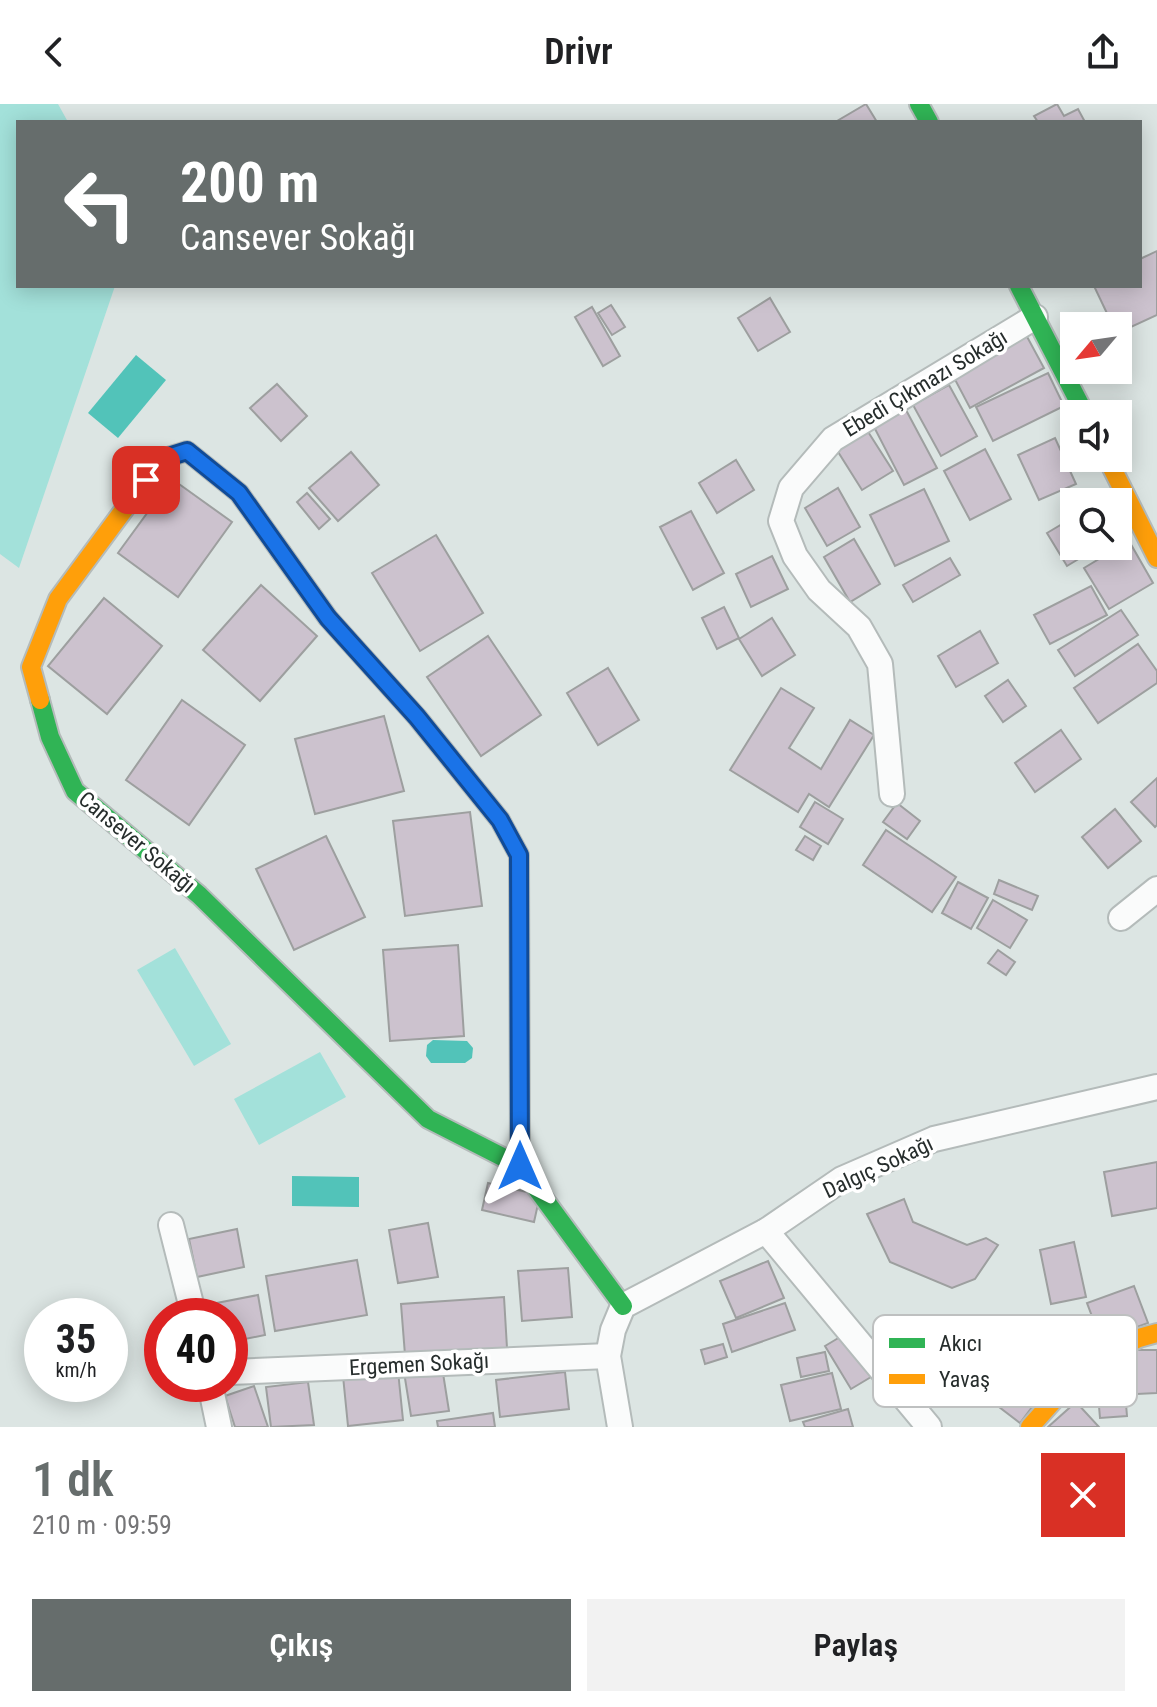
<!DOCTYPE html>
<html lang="tr">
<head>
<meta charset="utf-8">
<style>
  :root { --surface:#fff; --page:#f2f2f2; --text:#202124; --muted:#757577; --accent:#666d6c }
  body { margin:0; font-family:"Roboto Condensed",sans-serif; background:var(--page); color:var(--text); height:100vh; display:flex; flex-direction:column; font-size:30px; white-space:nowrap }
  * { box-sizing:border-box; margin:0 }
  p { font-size:26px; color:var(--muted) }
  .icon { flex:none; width:44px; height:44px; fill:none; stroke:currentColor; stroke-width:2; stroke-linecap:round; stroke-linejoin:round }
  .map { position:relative; height:1323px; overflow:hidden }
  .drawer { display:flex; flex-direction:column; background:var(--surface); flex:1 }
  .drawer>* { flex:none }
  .banner { position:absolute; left:16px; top:16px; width:1126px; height:168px; border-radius:0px; box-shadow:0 4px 20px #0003; background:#666d6c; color:#fff; overflow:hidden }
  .needle { width:52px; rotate:241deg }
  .controls { position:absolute; left:1060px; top:208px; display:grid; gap:16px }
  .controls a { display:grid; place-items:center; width:72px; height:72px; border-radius:0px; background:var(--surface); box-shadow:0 4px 20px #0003; font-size:40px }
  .speed { position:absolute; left:24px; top:1194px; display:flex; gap:16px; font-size:40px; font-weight:700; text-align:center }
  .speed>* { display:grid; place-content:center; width:104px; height:104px; border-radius:50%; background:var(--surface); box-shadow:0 4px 20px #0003; line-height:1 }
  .speed small { font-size:20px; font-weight:400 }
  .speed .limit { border:12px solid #d22; background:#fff; color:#111 }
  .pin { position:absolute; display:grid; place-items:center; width:68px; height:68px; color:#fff; margin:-34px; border-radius:16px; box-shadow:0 4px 12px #0006 }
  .me { position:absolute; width:88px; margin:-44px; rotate:0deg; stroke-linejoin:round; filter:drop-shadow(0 0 6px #0008) }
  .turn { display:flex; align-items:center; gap:28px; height:168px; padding:0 32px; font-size:36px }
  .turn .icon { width:104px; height:104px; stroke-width:2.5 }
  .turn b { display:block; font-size:56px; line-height:68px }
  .round { display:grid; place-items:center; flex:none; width:84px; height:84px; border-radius:0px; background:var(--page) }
  .overview { display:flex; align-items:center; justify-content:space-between; height:136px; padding:0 32px }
  h1 { font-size:48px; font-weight:600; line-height:60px; color:var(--accent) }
  .button { display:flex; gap:16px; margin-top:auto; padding:16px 32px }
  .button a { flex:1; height:92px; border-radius:0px; background:var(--accent); color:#fff; font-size:32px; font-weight:600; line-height:92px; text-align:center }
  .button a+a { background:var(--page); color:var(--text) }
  header { display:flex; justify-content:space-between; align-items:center; height:104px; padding:0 32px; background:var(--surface); font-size:36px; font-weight:600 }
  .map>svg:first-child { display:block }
</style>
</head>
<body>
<header><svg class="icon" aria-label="back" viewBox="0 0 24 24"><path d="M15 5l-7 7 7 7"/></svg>Drivr<svg class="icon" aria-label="share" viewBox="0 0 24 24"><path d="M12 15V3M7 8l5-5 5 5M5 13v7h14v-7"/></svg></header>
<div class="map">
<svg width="1157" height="1323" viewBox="0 0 1157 1323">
  <rect width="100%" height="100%" fill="#dce5e3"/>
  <g fill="#a3e1da">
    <polygon points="0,0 58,0 68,18 18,18 18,182 115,182 19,464 0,450"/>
    <polygon points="175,844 231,940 194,962 137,866"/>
    <polygon points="320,948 346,993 259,1041 234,995"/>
  </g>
  <g fill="#52c3b9">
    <polygon points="136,251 166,276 118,334 88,309"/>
    <polygon points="433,936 467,937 473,944 472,954 465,959 431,959 426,952 427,941"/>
    <polygon points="292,1072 359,1073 359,1103 292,1102"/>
  </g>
  <g fill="#ccc2ce" stroke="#9d9f9f" stroke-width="2">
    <polygon points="866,0 877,18 837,18 837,17"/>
    <polygon points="1057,0 1064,12 1078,5 1085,18 1038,18 1034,12"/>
    <polygon points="1157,147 1157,211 1118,229 1118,222 1113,222 1094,182 1140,182 1140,155"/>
    <polygon points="770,194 790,228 758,247 738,214"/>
    <polygon points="611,201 625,223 612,231 598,209"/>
    <polygon points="592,203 620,252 603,262 575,213"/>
    <polygon points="1025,229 1044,264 970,304 951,268"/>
    <polygon points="1048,269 1064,302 993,337 976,303"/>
    <polygon points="277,280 307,312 281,337 250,304"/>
    <polygon points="949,281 977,332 941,352 913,301"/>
    <polygon points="906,306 937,364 904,381 874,323"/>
    <polygon points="865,323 893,367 862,386 835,343"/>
    <polygon points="1055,334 1076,380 1039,396 1018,351"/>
    <polygon points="985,345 1011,395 970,416 944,367"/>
    <polygon points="351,348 379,381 338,417 309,384"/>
    <polygon points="736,356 754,386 717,409 699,379"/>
    <polygon points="172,375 232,418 178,493 118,449"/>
    <polygon points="838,384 860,423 827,442 805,404"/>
    <polygon points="924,385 949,437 895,462 870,411"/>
    <polygon points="307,389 330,415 319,425 297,398"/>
    <polygon points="691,407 724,469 693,486 660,423"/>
    <polygon points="1074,413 1074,442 1100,442 1067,462 1047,429"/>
    <polygon points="436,431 483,509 420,547 372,469"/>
    <polygon points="854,435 880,480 850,498 824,453"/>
    <polygon points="1129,437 1153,479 1109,505 1084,464"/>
    <polygon points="772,452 788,485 751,503 736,470"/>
    <polygon points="950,454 960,471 913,498 903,481"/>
    <polygon points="261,481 317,532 260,597 203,546"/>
    <polygon points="1091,482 1107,511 1050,540 1034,511"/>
    <polygon points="104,494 162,542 107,610 48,562"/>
    <polygon points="724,503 739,534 717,545 702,514"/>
    <polygon points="1121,506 1138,531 1075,572 1058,546"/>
    <polygon points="772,514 795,551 762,572 739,535"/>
    <polygon points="980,527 998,559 956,583 938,552"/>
    <polygon points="488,532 541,611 481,652 427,573"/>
    <polygon points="1138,540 1157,567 1157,579 1098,619 1074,584"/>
    <polygon points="608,564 639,616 598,641 567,589"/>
    <polygon points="1008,576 1026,602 1003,618 985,592"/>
    <polygon points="781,584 814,604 789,644 821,665 850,616 874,631 829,703 809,690 798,708 730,666"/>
    <polygon points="182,596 245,641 189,721 126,676"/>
    <polygon points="384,612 404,687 315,710 295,635"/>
    <polygon points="1061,626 1081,655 1035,688 1015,659"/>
    <polygon points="1157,674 1157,721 1155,723 1131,698"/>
    <polygon points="815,698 843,715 828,740 800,723"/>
    <polygon points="897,699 920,717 907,735 883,718"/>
    <polygon points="1115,705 1141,737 1108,764 1082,733"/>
    <polygon points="470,708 482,802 405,812 393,717"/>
    <polygon points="886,726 956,773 932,808 863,761"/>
    <polygon points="326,732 365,813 294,846 256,765"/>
    <polygon points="805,732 821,742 813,756 796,746"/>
    <polygon points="999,776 1038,792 1032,806 994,790"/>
    <polygon points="958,778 988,794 971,825 942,809"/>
    <polygon points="993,796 1027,816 1010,844 977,824"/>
    <polygon points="458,841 464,932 390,937 383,846"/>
    <polygon points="998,846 1015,858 1006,871 988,859"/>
    <polygon points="1157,1058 1157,1104 1112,1112 1104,1068"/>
    <polygon points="488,1079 540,1091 534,1118 482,1106"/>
    <polygon points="904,1095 913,1118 967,1141 986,1134 998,1141 975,1175 952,1184 890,1158 867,1110"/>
    <polygon points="428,1119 438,1173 398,1179 389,1126"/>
    <polygon points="237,1125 244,1163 197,1173 189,1135"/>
    <polygon points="1074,1138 1086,1193 1051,1200 1040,1146"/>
    <polygon points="357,1156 367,1211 275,1227 266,1172"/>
    <polygon points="768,1157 784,1194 736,1214 720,1177"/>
    <polygon points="568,1164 572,1213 522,1217 518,1167"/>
    <polygon points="1134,1182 1148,1219 1101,1236 1087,1199"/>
    <polygon points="258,1191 265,1231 230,1238 230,1212 208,1212 206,1201"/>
    <polygon points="504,1193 507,1244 405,1251 401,1200"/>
    <polygon points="785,1199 795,1226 732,1248 723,1220"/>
    <polygon points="845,1230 871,1273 851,1285 825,1242"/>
    <polygon points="723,1240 727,1253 705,1260 701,1246"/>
    <polygon points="1135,1246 1157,1246 1157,1289 1137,1290"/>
    <polygon points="825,1248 829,1267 801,1273 797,1254"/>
    <polygon points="1015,1253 1050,1279 1020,1319 986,1293"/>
    <polygon points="442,1263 449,1307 411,1312 404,1268"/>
    <polygon points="1123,1265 1127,1312 1100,1314 1096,1267"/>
    <polygon points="398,1267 403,1316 348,1322 343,1272"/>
    <polygon points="565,1268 569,1305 500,1313 496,1276"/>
    <polygon points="832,1269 841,1305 790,1317 781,1281"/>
    <polygon points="308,1278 314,1321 271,1323 266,1283"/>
    <polygon points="254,1282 268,1323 235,1323 225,1292"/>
    <polygon points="1076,1298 1099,1323 1048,1323"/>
    <polygon points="848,1305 853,1323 805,1323 803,1318"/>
    <polygon points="493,1309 495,1323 438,1323 437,1317"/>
  </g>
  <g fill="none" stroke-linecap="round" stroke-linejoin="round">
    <defs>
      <g id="street">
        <polyline points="892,690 880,560 859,523 819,486 795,452 781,417 791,384 833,335 1035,213"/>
        <polyline points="1121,814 1157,785"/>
        <polyline points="171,1121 194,1212"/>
        <polyline points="766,1127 929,1323"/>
        <polyline points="230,1268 608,1252"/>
        <polyline points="210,1280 219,1323"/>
        <polyline points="620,1323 608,1252 613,1226 623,1202 766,1127 842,1075 934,1035 1157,983"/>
      </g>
      <g id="fast">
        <polyline points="919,0 929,18"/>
        <polyline points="1019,182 1085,310"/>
        <polyline points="281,448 328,514 417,613 500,716 519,751 520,1062 623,1202"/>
        <polyline points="40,596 50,633 75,687 199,791 428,1015 520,1062"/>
      </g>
      <g id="slow">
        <polyline points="1107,354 1157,454"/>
        <polyline points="40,596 31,563 58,495 146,376 168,353 187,347 239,389 281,448"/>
        <polyline points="1030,1323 1086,1260 1139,1234 1157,1229"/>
      </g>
    </defs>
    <use href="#street" stroke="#b4bbba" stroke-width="28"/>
    <use href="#fast" stroke="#b4bbba" stroke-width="22"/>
    <use href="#slow" stroke="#b4bbba" stroke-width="22"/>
    <use href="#street" stroke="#fafbfb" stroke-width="24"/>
    <use href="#fast" stroke="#30b455" stroke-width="18"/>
    <use href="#slow" stroke="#ff9f0a" stroke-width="18"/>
  </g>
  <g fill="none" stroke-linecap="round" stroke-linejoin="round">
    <defs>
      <polyline id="route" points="146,376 168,353 187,347 239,389 328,514 417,613 500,716 519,751 520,1062"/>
    </defs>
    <use href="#route" stroke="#114b97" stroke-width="20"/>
    <use href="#route" stroke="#1a73e8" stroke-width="14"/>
  </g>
  <g text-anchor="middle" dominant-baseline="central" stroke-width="7" stroke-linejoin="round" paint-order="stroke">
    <g font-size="22" fill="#262d2c" stroke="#fff">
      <text transform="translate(925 279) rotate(-31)">Ebedi Çıkmazı Sokağı</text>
      <text transform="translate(137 738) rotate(40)">Cansever Sokağı</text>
      <text transform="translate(878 1063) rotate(-25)">Dalgıç Sokağı</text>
      <text transform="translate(419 1260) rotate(-3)">Ergemen Sokağı</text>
    </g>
  </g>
  <rect x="873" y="1211" width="264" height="92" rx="12" fill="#fff" stroke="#bec0c0" stroke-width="2"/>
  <rect x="889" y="1234" width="36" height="10" fill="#30b455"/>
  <rect x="889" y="1270" width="36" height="10" fill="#ff9f0a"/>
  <g font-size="22" fill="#262d2c">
    <text x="939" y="1247">Akıcı</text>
    <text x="939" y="1283">Yavaş</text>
  </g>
</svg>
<div class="controls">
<a><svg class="needle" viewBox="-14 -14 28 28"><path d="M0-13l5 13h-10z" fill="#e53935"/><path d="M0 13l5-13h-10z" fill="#757577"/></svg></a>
<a><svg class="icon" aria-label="sound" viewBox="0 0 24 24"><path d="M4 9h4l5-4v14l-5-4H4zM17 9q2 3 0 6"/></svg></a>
<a><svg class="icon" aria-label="search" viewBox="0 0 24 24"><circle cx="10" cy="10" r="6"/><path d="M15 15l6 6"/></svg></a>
</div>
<div class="speed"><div>35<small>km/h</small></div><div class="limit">40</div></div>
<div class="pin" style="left:146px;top:376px;background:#d93025"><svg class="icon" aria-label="arrive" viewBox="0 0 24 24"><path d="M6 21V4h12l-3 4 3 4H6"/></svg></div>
<svg class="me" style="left:520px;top:1062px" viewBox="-20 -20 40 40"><path d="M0-17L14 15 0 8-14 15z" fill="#1a73e8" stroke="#fff" stroke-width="4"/></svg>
<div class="banner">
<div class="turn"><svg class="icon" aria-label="left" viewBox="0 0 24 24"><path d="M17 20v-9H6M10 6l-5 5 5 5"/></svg><div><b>200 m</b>Cansever Sokağı</div></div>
</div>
</div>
<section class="drawer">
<div class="overview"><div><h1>1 dk</h1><p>210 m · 09:59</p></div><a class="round" style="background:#d93025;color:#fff"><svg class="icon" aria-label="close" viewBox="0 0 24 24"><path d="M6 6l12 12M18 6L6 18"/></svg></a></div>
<div class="button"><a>Çıkış</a><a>Paylaş</a></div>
</section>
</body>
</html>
